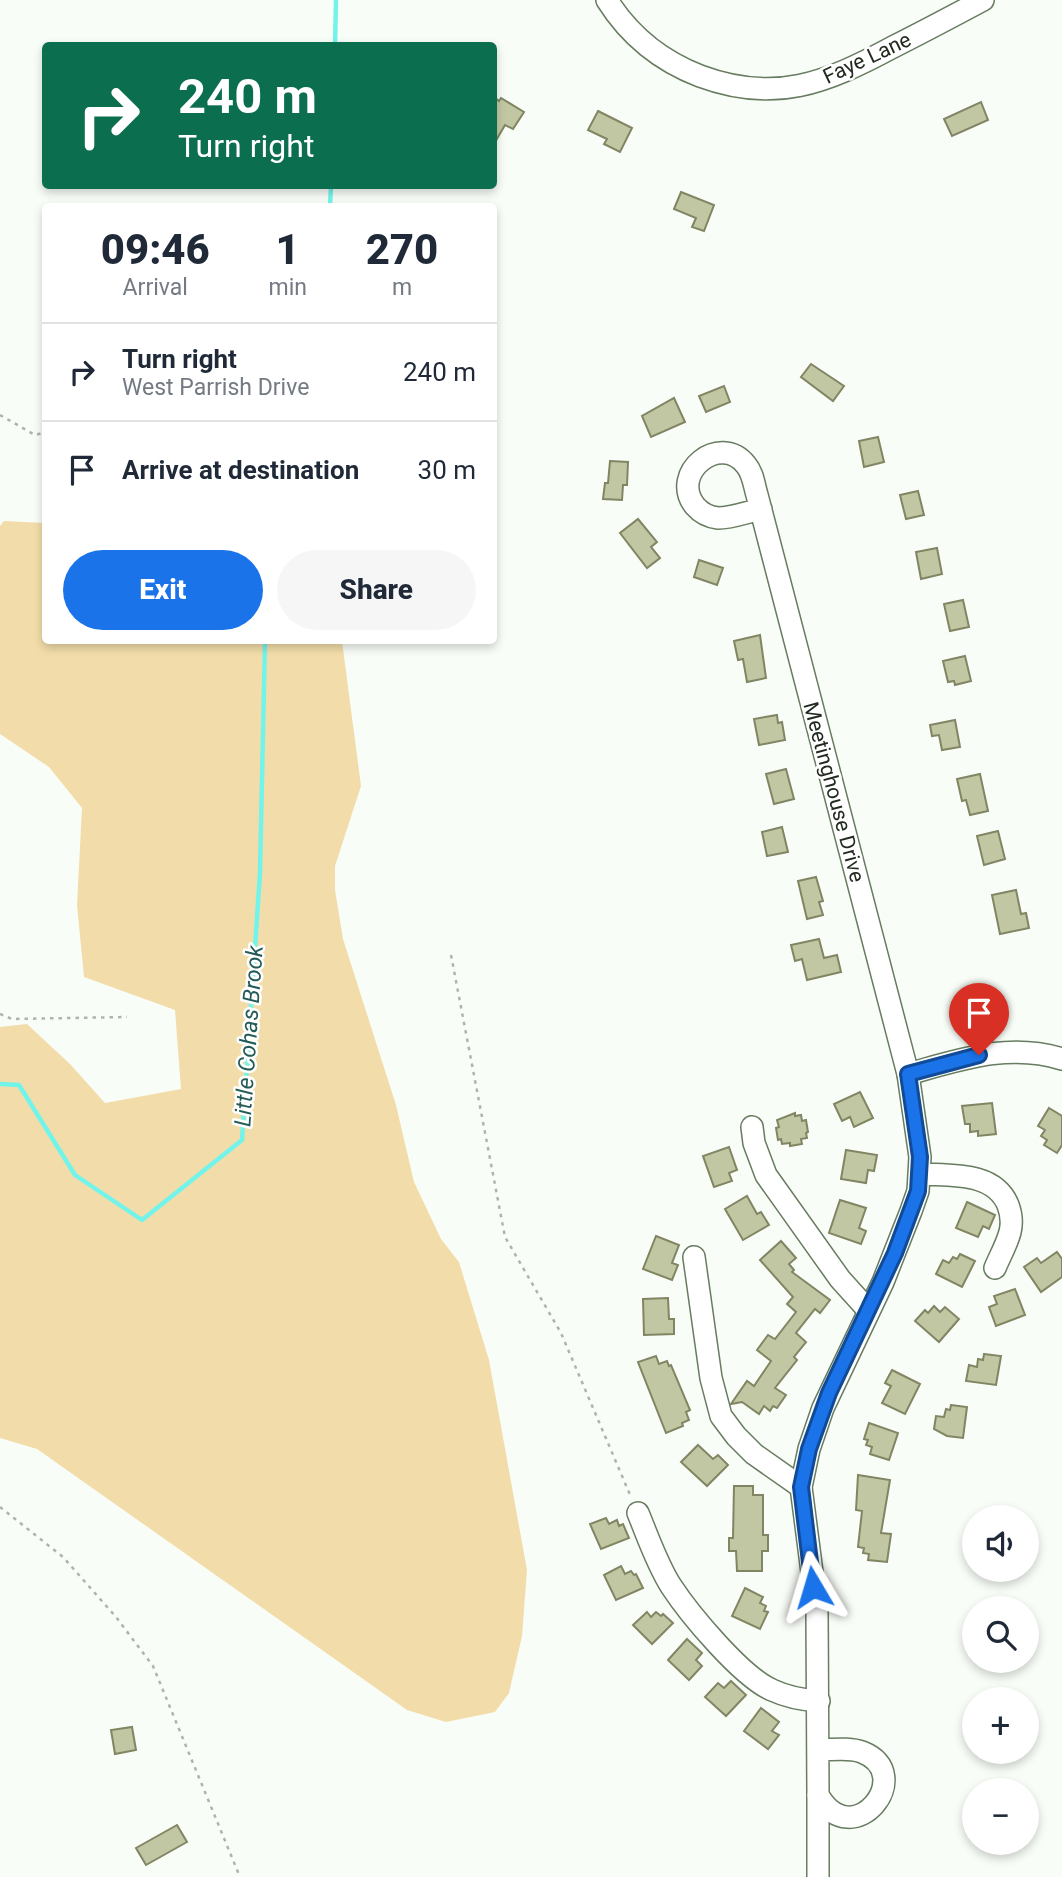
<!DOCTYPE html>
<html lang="en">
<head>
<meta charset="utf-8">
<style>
  :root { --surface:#fff; --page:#f6f6f7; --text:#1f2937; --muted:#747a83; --line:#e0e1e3; --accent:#1a73e8 }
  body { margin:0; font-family:Roboto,sans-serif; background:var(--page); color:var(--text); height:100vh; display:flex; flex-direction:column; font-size:26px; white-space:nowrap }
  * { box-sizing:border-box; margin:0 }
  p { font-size:23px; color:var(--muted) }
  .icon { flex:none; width:38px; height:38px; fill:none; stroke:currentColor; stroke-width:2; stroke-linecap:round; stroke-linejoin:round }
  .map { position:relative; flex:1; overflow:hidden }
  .sheet { position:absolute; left:42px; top:203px; width:455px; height:441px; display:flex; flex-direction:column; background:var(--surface); border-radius:7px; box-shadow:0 4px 10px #0003 }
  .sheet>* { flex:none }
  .top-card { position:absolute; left:42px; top:42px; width:455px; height:147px; border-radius:7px; box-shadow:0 4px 10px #0003; background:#0b6e4f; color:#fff; overflow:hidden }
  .tools { position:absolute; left:962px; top:1505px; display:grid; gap:14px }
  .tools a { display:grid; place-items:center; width:77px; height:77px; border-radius:50%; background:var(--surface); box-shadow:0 4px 10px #0003; font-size:35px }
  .pin { position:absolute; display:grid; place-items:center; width:60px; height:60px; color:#fff; margin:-72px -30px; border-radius:50% 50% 50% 0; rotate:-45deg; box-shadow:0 0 7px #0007 }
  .pin .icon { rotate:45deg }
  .me { position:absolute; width:77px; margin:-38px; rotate:353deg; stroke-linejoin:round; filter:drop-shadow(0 0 5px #0008) }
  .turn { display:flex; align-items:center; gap:24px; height:147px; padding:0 21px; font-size:32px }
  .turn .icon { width:91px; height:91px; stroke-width:2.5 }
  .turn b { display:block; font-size:49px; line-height:60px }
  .eta { display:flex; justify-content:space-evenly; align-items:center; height:119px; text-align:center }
  .eta b { font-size:42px; font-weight:800; line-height:49px }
  .action { display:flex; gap:14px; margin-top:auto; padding:14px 21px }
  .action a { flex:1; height:80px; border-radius:42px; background:var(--accent); color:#fff; font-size:28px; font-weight:800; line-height:80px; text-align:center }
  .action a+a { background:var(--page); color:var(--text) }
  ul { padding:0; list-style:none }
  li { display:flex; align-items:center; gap:21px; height:98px; padding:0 21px; border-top:2px solid var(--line) }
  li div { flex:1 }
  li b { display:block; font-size:26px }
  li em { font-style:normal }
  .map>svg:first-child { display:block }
</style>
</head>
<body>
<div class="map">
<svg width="1062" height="1877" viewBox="0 0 1062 1877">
  <rect width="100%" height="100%" fill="#f9fdf7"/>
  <polygon fill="#f2ddaa" points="4,521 45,523 46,640 342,641 361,786 335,866 335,890 343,939 396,1105 414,1182 441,1239 459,1262 489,1360 527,1570 522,1636 509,1693 495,1712 446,1722 407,1710 37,1449 0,1438 0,1027 27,1024 70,1064 105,1103 181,1089 175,1010 84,977 77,905 82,808 49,767 0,734 0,526"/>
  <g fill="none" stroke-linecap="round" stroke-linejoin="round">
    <g stroke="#73f4ea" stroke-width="4.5">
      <polyline points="335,46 336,0"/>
      <polyline points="330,206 331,186"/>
      <polyline points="0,1084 19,1085 75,1175 142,1220 242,1140 260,873 265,640"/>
    </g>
  </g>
  <g fill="#c2c7a3" stroke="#818563" stroke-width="2">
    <polygon points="494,97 499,101 501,98 524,112 513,129 505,125 494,144"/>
    <polygon points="981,102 988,120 952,136 944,119"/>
    <polygon points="598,111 632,128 620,152 604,144 607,139 588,130"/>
    <polygon points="681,192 714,205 704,231 692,227 696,218 674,209"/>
    <polygon points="811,364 844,386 833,401 801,377"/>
    <polygon points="724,386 730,402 706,412 699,396"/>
    <polygon points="674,398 685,422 651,437 642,416"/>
    <polygon points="878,437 884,462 864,467 859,441"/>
    <polygon points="610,461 628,462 627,485 623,485 622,500 603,499 605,483 608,483"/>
    <polygon points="918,491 924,515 906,519 900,495"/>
    <polygon points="638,519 657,542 651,547 660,558 647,568 620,533"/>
    <polygon points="937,548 942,574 921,579 916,552"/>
    <polygon points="699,560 723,568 717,585 694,577"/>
    <polygon points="963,600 969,627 950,631 944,604"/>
    <polygon points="760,635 766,678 747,682 743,659 738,660 734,641"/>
    <polygon points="965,656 971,681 955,685 954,681 948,682 943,661"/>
    <polygon points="777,715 778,723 782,722 785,740 759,745 754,719"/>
    <polygon points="955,720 960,747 942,750 939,735 932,736 930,725"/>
    <polygon points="786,769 794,799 774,804 766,774"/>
    <polygon points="980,774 988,811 970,815 966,800 962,801 957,779"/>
    <polygon points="782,827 788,852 767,856 762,832"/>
    <polygon points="998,831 1005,859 984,865 977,836"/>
    <polygon points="816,877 823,901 819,902 823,915 807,919 798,881"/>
    <polygon points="1016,890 1021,914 1026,913 1029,928 1000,934 992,895"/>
    <polygon points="819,939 824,958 837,955 841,972 807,980 802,959 795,961 791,945"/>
    <polygon points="860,1092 873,1118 854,1127 850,1117 842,1121 834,1104"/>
    <polygon points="992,1103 996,1134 978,1136 978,1131 970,1132 970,1124 965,1124 962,1106"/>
    <polygon points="1049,1108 1062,1116 1062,1145 1057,1153 1044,1145 1047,1140 1041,1136 1045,1130 1038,1126"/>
    <polygon points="795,1113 795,1116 801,1115 802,1121 806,1120 808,1132 806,1133 807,1138 801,1139 802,1144 790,1146 790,1143 782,1144 781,1139 778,1140 776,1128 779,1127 777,1120"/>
    <polygon points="729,1147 737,1170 729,1173 732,1181 714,1187 703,1156"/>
    <polygon points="846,1150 877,1155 874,1171 868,1170 866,1183 841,1179"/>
    <polygon points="747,1196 757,1214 761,1212 769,1225 743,1240 725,1209"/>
    <polygon points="840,1200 866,1208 859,1228 866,1231 861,1244 829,1233"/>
    <polygon points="967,1202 995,1215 989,1229 983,1226 978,1237 956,1228"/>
    <polygon points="656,1236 679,1245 672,1263 678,1265 672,1280 643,1269"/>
    <polygon points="781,1241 796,1258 789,1264 794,1270 792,1272 830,1300 820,1313 815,1309 796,1333 806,1342 794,1357 797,1360 775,1388 786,1395 777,1408 773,1406 770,1411 764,1406 759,1414 742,1402 731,1404 747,1381 754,1386 771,1361 757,1350 768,1335 775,1339 796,1312 787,1304 793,1297 760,1260"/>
    <polygon points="1057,1252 1062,1259 1062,1277 1041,1292 1024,1267 1037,1258 1041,1263"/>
    <polygon points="960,1254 975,1261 962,1287 936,1274 943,1260 949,1263 953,1257 957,1259"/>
    <polygon points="1015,1289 1025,1315 996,1326 989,1307 997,1304 994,1296"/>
    <polygon points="668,1298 669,1319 674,1319 674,1334 644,1335 643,1299"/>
    <polygon points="934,1306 940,1312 945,1307 959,1319 939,1342 915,1321 925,1310 928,1313"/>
    <polygon points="984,1354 1001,1356 996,1385 966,1381 969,1365 977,1367 978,1359 983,1360"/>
    <polygon points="656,1356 659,1364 667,1361 669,1366 671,1365 690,1410 686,1412 689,1420 682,1423 683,1426 666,1433 638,1362"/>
    <polygon points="892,1370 920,1384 905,1414 882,1403 891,1386 885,1383"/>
    <polygon points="951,1405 967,1407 963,1438 947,1436 934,1429 936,1416 944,1417 946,1409 950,1410"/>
    <polygon points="869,1423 898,1433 889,1460 870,1454 872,1447 866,1445 868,1440 864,1439"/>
    <polygon points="698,1445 713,1459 718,1455 728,1465 707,1486 681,1462"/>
    <polygon points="858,1475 890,1480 881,1533 891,1534 887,1562 868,1560 869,1554 863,1553 864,1548 858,1547 862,1511 856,1510"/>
    <polygon points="734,1486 753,1486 753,1495 763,1495 763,1535 768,1535 768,1551 762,1551 762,1571 737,1571 736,1551 729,1551 729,1538 733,1538"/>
    <polygon points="606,1518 609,1524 617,1520 619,1526 623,1524 629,1538 601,1549 590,1524"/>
    <polygon points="621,1566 625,1574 631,1571 634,1575 636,1574 643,1588 616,1600 604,1575"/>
    <polygon points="745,1588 763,1597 760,1603 766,1606 764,1611 768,1612 760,1629 732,1616"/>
    <polygon points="647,1612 651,1617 656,1612 661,1616 663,1614 673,1623 652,1644 633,1625"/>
    <polygon points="687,1639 702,1653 696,1660 702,1666 689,1680 668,1660"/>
    <polygon points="731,1681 746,1695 726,1716 705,1697 718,1683 724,1688"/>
    <polygon points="761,1708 779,1722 772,1731 779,1735 768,1749 744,1731"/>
    <polygon points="132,1727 136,1750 115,1754 111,1730"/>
    <polygon points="177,1825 187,1842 146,1865 136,1848"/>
  </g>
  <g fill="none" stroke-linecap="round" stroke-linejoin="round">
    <defs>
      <g id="minor">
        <path d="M607 0C629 35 661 61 700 76 775 104 826 83 893 47 923 32 953 16 983 0"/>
        <path d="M761 509C747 512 732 518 718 518 709 517 701 513 695 506 669 473 720 432 746 465 753 473 754 485 757 495L908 1074 920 1157 918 1191 911 1211 883 1282 823 1408 809 1449 801 1487 817 1611 818 1795C853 1856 918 1774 862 1752 849 1747 832 1750 818 1750"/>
        <path d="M908 1074C959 1060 1009 1042 1062 1059"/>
        <polyline points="752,1127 754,1143 766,1175 840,1279 868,1310"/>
        <path d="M920 1174C950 1176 994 1171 1008 1205 1011 1213 1012 1224 1010 1232 1007 1244 1000 1256 995 1268"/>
        <polyline points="694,1257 711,1378 721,1416 736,1436 754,1454 801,1487"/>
        <path d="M638 1513C648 1537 657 1564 671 1586 690 1615 742 1677 772 1690 787 1697 802 1700 819 1701"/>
        <polyline points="818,1877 818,1795"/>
      </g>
    </defs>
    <use href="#minor" stroke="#677c60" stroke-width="24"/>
    <g stroke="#aeb4ac" stroke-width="2.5" stroke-dasharray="3.5 5" stroke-linecap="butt">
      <polyline points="0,415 35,435 46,432"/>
      <polyline points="451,955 505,1237 561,1333 631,1497"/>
      <polyline points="0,1014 12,1019 127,1017"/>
      <polyline points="0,1507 63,1557 116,1617 153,1666 240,1877"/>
    </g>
    <use href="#minor" stroke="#fff" stroke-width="21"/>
  </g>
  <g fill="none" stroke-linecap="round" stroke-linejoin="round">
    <defs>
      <polyline id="route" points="813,1587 801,1487 809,1449 829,1393 895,1253 918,1191 920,1157 908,1074 979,1055"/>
    </defs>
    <use href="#route" stroke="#114b97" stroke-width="18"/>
    <use href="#route" stroke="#1a73e8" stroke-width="12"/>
  </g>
  <g text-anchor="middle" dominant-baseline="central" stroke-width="5" stroke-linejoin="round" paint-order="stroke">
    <g font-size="21" fill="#212a1e" stroke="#fff">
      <text transform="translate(867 58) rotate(-25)">Faye Lane</text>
      <text transform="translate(834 792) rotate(75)">Meetinghouse Drive</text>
    </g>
    <g font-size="23" font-style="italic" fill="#245b57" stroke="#fff">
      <text transform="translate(249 1036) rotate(-86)">Little Cohas Brook</text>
    </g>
  </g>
</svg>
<div class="tools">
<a><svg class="icon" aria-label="sound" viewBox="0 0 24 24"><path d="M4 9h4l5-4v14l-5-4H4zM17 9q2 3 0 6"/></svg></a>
<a><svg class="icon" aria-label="search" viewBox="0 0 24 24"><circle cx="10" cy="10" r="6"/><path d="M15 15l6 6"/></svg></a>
<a>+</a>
<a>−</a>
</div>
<div class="pin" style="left:979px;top:1055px;background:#d93025"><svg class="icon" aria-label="arrive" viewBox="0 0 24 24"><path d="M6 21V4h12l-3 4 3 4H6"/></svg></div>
<svg class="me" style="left:813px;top:1587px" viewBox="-20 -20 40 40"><path d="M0-17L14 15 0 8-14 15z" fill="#1a73e8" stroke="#fff" stroke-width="4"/></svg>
<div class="top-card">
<div class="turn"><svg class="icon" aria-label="right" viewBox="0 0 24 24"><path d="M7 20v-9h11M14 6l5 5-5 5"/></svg><div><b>240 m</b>Turn right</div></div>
</div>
<section class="sheet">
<div class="eta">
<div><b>09:46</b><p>Arrival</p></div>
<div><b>1</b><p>min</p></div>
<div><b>270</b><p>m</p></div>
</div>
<ul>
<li><svg class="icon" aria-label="right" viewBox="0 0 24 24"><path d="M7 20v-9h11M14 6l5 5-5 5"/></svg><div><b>Turn right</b><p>West Parrish Drive</p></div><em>240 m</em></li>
<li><svg class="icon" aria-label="arrive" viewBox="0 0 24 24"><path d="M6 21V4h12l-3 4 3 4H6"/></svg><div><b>Arrive at destination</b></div><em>30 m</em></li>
</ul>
<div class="action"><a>Exit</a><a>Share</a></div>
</section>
</div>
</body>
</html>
